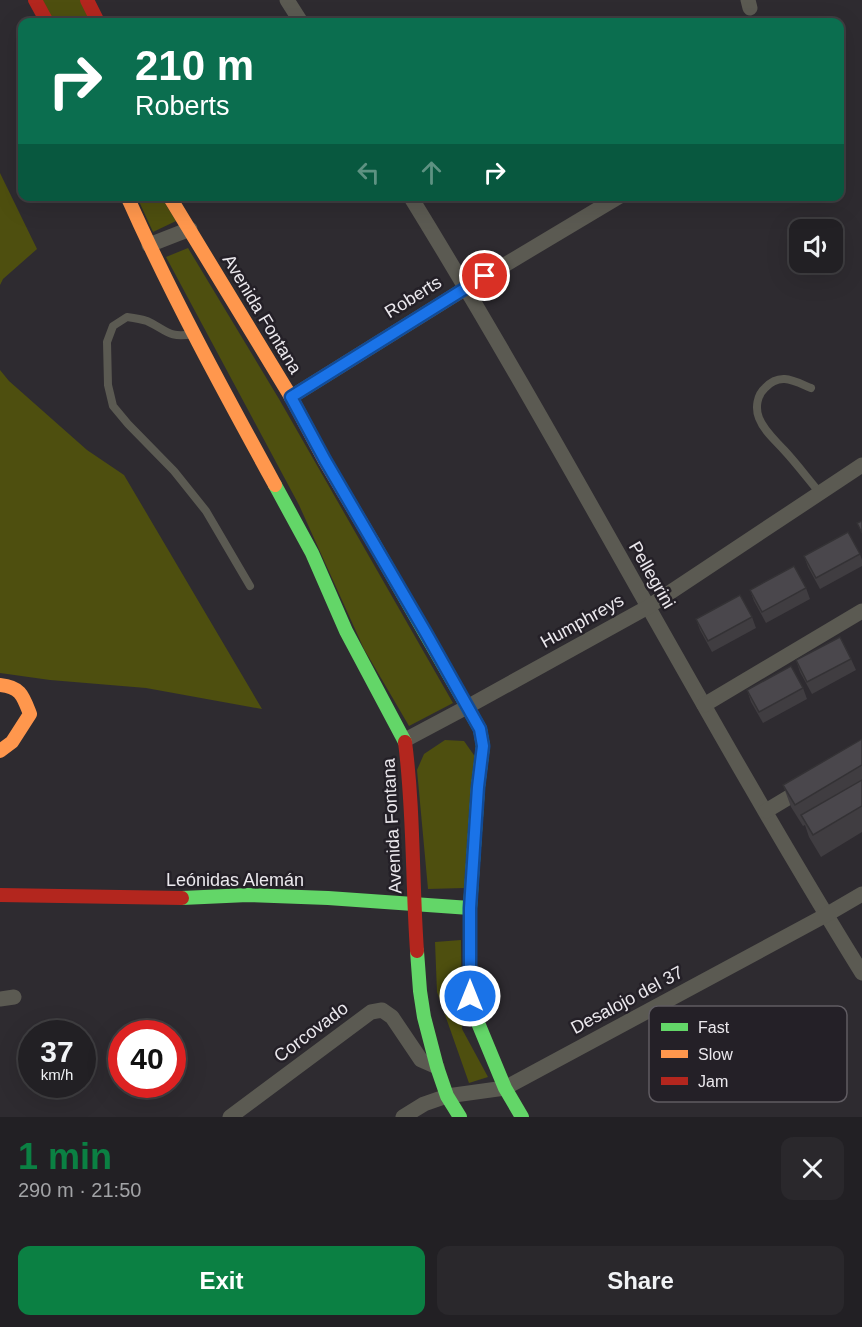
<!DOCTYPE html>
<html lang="en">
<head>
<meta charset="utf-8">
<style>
  :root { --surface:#222024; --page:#2a282c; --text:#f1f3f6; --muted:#a2a3a6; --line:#3f3e41; --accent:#0b8043 }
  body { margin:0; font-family:Arial,sans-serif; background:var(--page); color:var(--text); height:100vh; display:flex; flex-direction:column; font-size:22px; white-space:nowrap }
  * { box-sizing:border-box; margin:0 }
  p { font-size:20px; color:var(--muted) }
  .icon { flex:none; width:33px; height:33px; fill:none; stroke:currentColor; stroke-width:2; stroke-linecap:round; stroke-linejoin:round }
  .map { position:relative; height:1117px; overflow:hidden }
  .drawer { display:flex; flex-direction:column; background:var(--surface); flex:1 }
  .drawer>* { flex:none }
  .guide { position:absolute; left:18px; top:18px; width:826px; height:183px; border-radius:12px; box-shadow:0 6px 24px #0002,0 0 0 2px var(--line); background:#0b6e4f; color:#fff; overflow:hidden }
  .tools { position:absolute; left:789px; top:219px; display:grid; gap:12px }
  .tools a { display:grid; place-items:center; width:54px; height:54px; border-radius:12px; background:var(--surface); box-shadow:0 6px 24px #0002,0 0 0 2px var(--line); font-size:30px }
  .speed { position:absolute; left:18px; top:1020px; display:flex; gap:12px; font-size:30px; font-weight:700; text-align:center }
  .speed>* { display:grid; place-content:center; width:78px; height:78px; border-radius:50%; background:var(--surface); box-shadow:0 6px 24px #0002,0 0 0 2px var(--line); line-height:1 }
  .speed small { font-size:15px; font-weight:400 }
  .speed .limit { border:9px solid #d22; background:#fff; color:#111 }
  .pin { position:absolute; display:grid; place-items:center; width:51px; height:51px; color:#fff; margin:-26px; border:3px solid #fff; border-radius:50%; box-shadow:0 2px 6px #0007 }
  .me { position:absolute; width:66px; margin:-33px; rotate:0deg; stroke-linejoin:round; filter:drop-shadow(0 0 4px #0008) }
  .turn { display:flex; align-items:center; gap:21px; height:126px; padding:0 18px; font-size:27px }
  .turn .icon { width:78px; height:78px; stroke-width:2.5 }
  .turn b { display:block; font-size:42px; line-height:51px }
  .lanes { display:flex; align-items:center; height:57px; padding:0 18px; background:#0003; justify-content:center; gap:30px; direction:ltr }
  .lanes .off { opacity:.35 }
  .round { display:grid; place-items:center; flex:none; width:63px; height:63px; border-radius:12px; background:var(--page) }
  .summary { display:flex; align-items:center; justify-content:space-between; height:102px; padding:0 18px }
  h1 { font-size:36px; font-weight:700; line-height:45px; color:var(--accent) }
  .button { display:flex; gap:12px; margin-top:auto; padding:12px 18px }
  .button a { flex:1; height:69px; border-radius:12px; background:var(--accent); color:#fff; font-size:24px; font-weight:700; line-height:69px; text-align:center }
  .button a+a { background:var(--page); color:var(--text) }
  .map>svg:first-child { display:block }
</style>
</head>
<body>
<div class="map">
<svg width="862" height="1117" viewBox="0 0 862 1117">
  <rect width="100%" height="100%" fill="#2e2b30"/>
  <g fill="#4e4f0f">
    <polygon points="42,0 80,0 91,22 54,22"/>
    <polygon points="0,173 37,249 3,279 0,285"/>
    <polygon points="137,197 161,197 176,221 153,232"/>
    <polygon points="188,248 279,399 453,703 409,726 364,649 299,505 166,257"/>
    <polygon points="0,370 9,381 87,450 124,475 262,709 146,688 50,680 0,673"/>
    <polygon points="445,740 464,741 476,758 464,888 428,889 417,770 424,754"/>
    <polygon points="461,940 462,1029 488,1077 469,1083 437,992 435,942"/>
  </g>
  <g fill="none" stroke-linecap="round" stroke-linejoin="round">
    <g stroke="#5b5a52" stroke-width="8">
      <path d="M192 334C169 339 165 329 147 321 141 319 134 318 127 317L113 326 107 342 108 385 113 406 128 424 174 471 206 511 250 586"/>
      <path d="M811 388C794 381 780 372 765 388 757 395 755 408 759 418 764 431 775 440 784 450 797 464 808 479 820 493"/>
    </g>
    <g stroke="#5b5a52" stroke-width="15">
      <polyline points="287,0 301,22"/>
      <polyline points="748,0 750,8"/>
      <path d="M410 196C567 451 704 718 862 973"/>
      <polyline points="149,245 190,229"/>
      <polyline points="291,397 466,288 620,196"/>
      <polyline points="704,705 862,611"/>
      <polyline points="405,740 467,707 648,607 862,465"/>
      <polyline points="766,811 806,787"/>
      <polyline points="0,999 14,997"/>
      <polyline points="230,1117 371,1012 382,1010 392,1017 421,1060 437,1067"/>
      <polyline points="403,1117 424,1104 447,1096 505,1088 826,915 862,894"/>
    </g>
    <g stroke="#63d668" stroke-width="14">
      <polyline points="275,485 312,553 346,631 405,742"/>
      <polyline points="373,542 480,729 483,746 478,787 470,908 470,996 476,1018 505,1088 522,1117"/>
      <polyline points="182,898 248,895 328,898 470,908"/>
      <polyline points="417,951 420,991 424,1017 437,1067 447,1096 460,1117"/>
    </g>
    <g stroke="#ff974d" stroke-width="14">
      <path d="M127 196C171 295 223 390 275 485"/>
      <polyline points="169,196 291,397 325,461 373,542"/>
      <path d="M0 685C21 687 23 696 30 714L12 742 0 751"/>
    </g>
    <g stroke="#b3261e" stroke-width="14">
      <polyline points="35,0 47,22"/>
      <polyline points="87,0 98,22"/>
      <path d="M405 742C414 811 412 881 417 951"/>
      <polyline points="0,895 182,898"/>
    </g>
  </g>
  <g fill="#403d41">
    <polygon points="860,554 862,560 862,566 820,589 808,567 804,556"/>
    <polygon points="806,588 810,599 766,623 754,601 750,590"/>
    <polygon points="752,617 756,628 712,652 700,630 696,619"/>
    <polygon points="851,659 856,670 812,694 800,672 796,660"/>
    <polygon points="803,688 807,699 763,723 751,702 747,690"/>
    <polygon points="862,739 862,832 821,857 809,837 805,825 803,826 791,807 783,785"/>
  </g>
  <g fill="#4a474c" stroke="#343235" stroke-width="1.5">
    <polygon points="862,521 862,533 857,523"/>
    <polygon points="848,532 860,554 816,578 804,556"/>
    <polygon points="794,566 806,588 762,612 750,590"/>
    <polygon points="740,595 752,617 708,641 696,619"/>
    <polygon points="840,637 851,659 807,682 796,660"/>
    <polygon points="791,666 803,688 759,712 747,690"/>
    <polygon points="862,739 862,765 795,805 783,785"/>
    <polygon points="862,780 862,806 813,835 801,815"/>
  </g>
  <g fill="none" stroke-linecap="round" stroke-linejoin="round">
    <defs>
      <polyline id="route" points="470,996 470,908 478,787 483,746 480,729 426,633 325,460 291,397 485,276"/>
    </defs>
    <use href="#route" stroke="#114b97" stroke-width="15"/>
    <use href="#route" stroke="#1a73e8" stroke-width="10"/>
  </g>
  <g text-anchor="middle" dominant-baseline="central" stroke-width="5" stroke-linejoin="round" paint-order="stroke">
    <g font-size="18" fill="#ebe8ed" stroke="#242027">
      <text transform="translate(413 297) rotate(-32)">Roberts</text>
      <text transform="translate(262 314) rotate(59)">Avenida Fontana</text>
      <text transform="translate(652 575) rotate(60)">Pellegrini</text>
      <text transform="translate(582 621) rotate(-29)">Humphreys</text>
      <text transform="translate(392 826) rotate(-93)">Avenida Fontana</text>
      <text x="235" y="880">Leónidas Alemán</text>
      <text transform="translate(627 1000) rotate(-28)">Desalojo del 37</text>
      <text transform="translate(311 1032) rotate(-37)">Corcovado</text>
    </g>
  </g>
  <rect x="649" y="1006" width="198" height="96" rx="9" fill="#242027" stroke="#605c62" stroke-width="1.5"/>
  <rect x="661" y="1023" width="27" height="8" fill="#63d668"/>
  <rect x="661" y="1050" width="27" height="8" fill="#ff974d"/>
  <rect x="661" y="1077" width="27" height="8" fill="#b3261e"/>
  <g font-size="16" fill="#ebe8ed">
    <text x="698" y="1033">Fast</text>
    <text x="698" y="1060">Slow</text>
    <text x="698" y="1087">Jam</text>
  </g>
</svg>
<div class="tools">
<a><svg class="icon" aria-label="sound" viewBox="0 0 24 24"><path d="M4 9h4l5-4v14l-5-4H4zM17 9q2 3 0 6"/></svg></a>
</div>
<div class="speed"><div>37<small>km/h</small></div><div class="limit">40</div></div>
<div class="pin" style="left:485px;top:276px;background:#d93025"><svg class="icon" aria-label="arrive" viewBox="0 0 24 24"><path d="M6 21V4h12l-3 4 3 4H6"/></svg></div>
<svg class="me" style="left:470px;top:996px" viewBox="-20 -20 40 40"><circle r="17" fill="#1a73e8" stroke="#fff" stroke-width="3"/><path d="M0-11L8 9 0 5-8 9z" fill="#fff"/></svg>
<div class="guide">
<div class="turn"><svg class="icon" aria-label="right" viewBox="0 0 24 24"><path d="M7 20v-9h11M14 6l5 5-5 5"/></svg><div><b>210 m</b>Roberts</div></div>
<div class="lanes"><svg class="icon off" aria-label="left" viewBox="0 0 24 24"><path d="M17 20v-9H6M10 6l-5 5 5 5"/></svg><svg class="icon off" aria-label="ahead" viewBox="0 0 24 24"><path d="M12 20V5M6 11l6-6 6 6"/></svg><svg class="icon" aria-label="right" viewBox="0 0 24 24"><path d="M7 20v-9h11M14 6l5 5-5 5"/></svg></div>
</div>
</div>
<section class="drawer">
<div class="summary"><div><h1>1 min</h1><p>290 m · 21:50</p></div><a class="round"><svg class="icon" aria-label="close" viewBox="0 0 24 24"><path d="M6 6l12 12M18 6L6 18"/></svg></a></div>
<div class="button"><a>Exit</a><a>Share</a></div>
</section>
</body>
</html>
